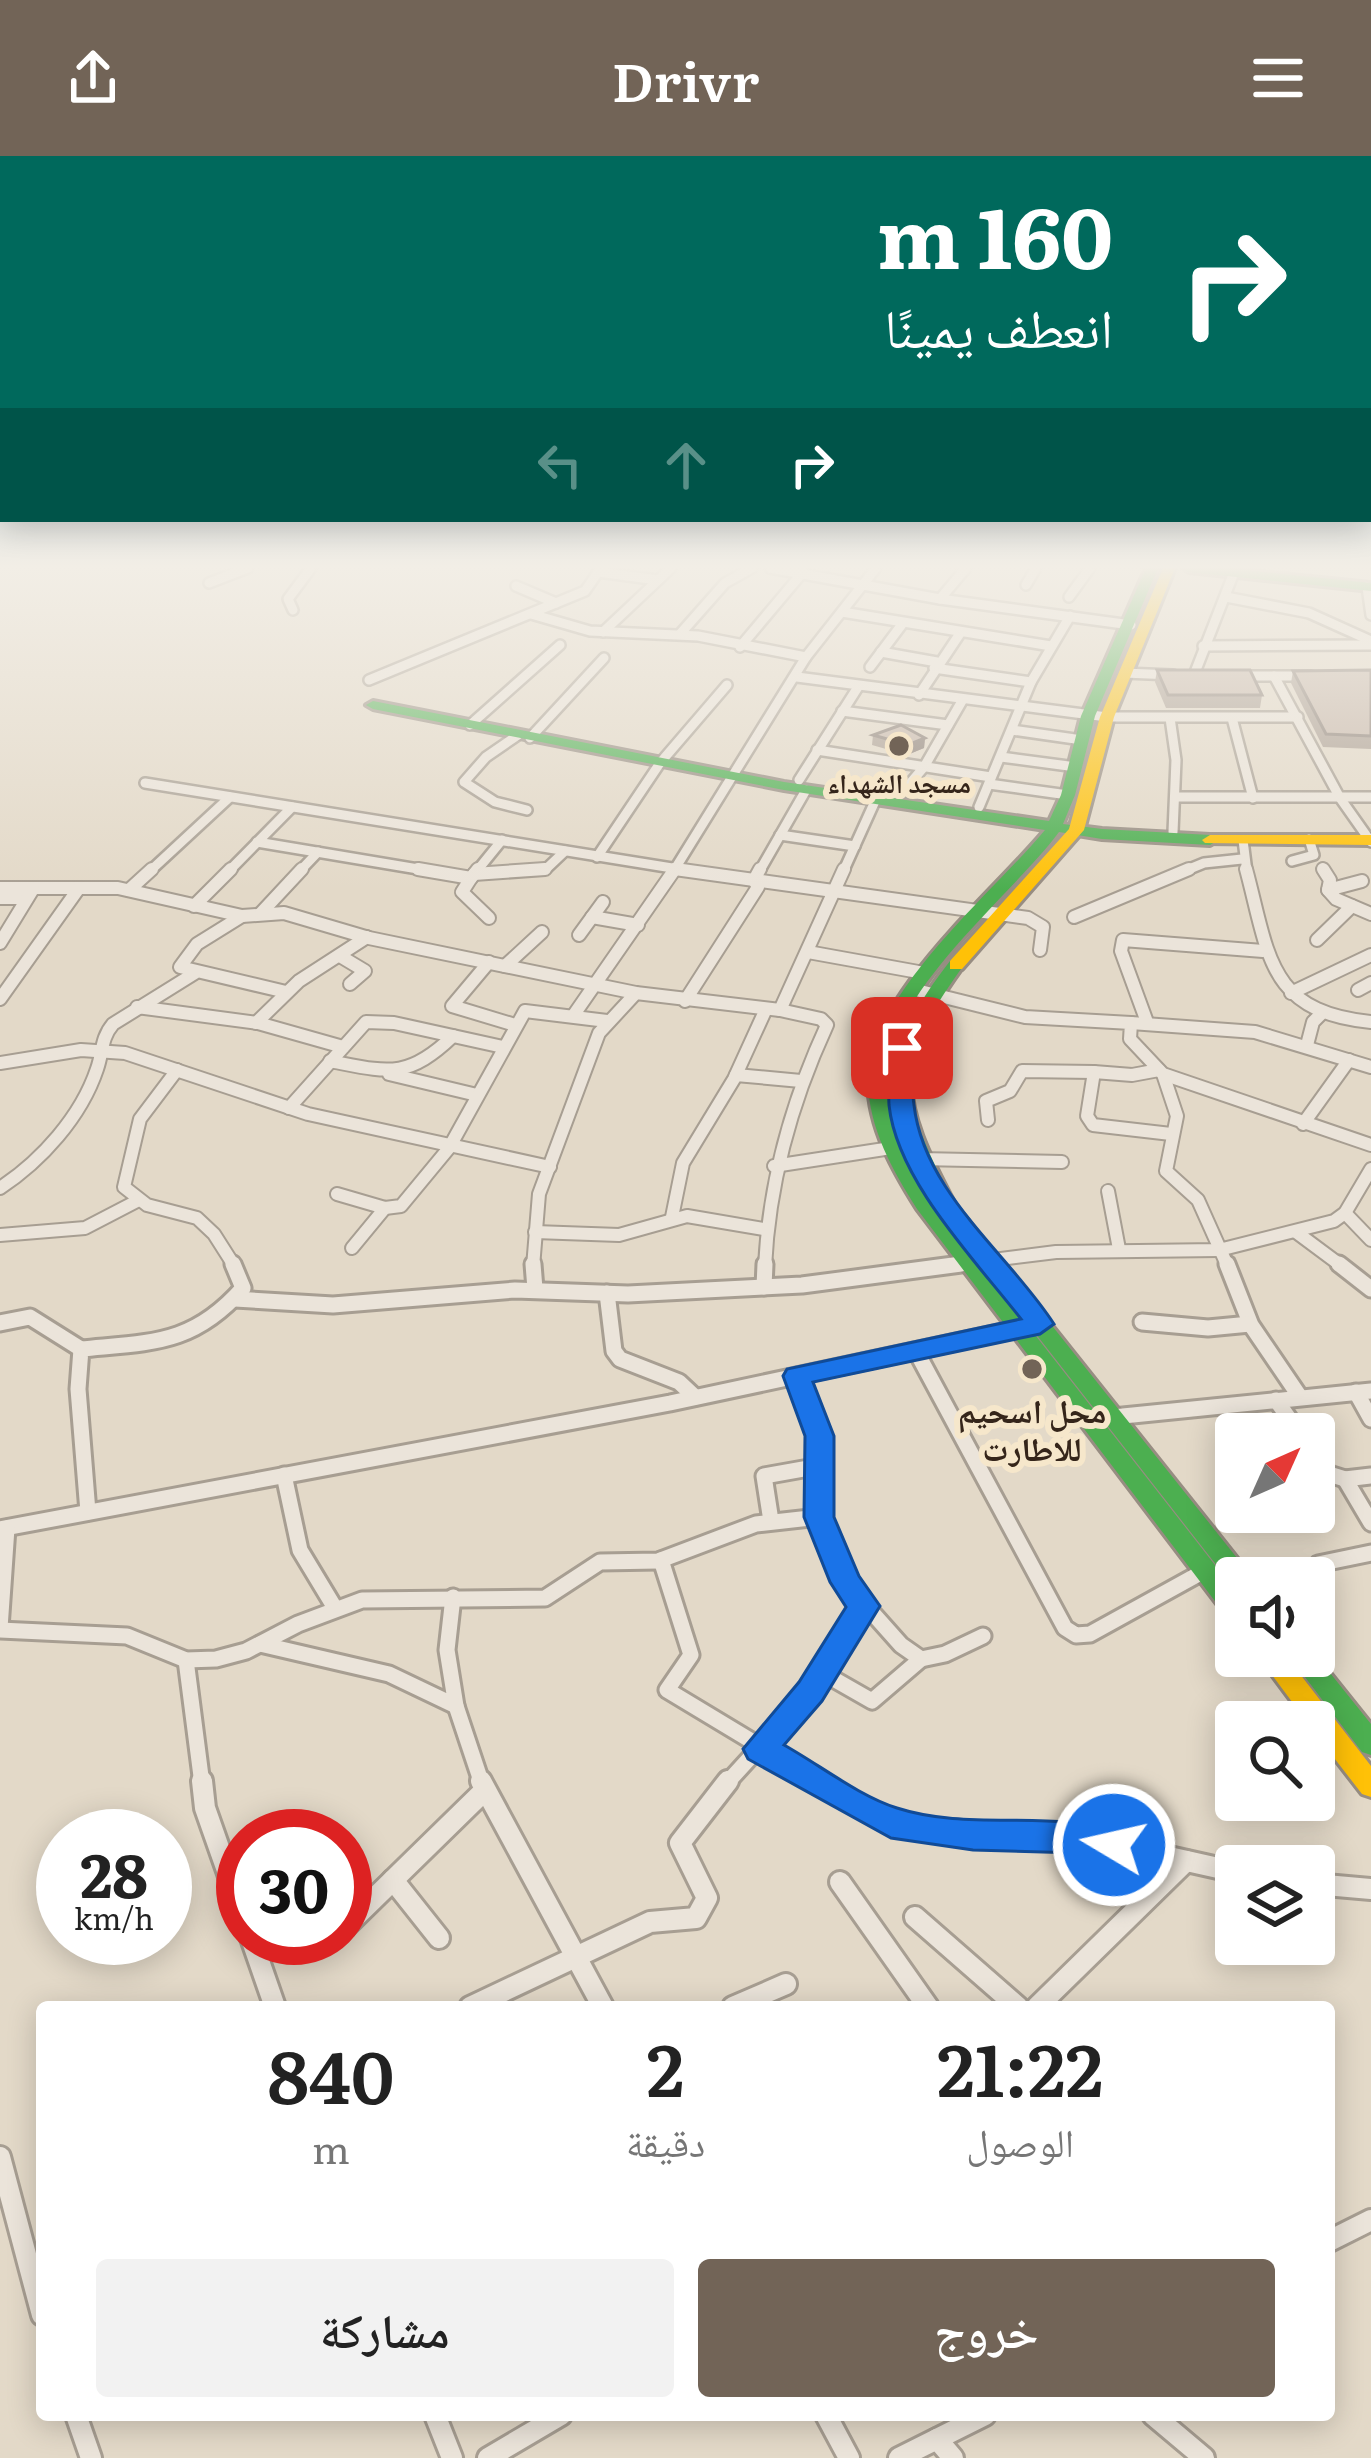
<!DOCTYPE html>
<html lang="ar">
<head>
<meta charset="utf-8">
<style>
  :root { --surface:#fff; --page:#f2f2f2; --text:#222; --muted:#767676; --accent:#726457 }
  body { margin:0; font-family:Literata,"Noto Naskh Arabic",serif; background:var(--page); color:var(--text); direction:rtl; height:100vh; display:flex; flex-direction:column; font-size:45px; white-space:nowrap }
  * { box-sizing:border-box; margin:0 }
  p { font-size:39px; color:var(--muted) }
  .icon { flex:none; width:66px; height:66px; fill:none; stroke:currentColor; stroke-width:2; stroke-linecap:round; stroke-linejoin:round }
  .map { position:relative; flex:1; overflow:hidden; direction:ltr }
  .sheet { position:absolute; left:36px; top:1845px; width:1299px; height:420px; display:flex; flex-direction:column; background:var(--surface); border-radius:12px; box-shadow:0 6px 30px #0003; direction:rtl }
  .sheet>* { flex:none }
  .top-card { position:absolute; left:0px; top:0px; width:1371px; height:366px; box-shadow:0 6px 30px #0003; direction:rtl; background:#00695c; color:#fff; overflow:hidden }
  .needle { width:78px; rotate:45deg }
  .fabs { position:absolute; left:1215px; top:1257px; display:grid; gap:24px }
  .fabs a { display:grid; place-items:center; width:120px; height:120px; border-radius:12px; background:var(--surface); box-shadow:0 6px 30px #0003; font-size:60px }
  .speed { position:absolute; left:36px; top:1653px; display:flex; gap:24px; font-size:60px; font-weight:700; text-align:center }
  .speed>* { display:grid; place-content:center; width:156px; height:156px; border-radius:50%; background:var(--surface); box-shadow:0 6px 30px #0003; line-height:1 }
  .speed small { font-size:30px; font-weight:400 }
  .speed .limit { border:18px solid #d22; background:#fff; color:#111 }
  .pin { position:absolute; display:grid; place-items:center; width:102px; height:102px; color:#fff; margin:-51px; border-radius:24px; box-shadow:0 6px 18px #0006 }
  .me { position:absolute; width:132px; margin:-66px; rotate:279deg; stroke-linejoin:round; filter:drop-shadow(0 0 9px #0008) }
  .turn { display:flex; align-items:center; gap:42px; height:252px; padding:0 60px; font-size:54px }
  .turn .icon { width:156px; height:156px; stroke-width:2.5 }
  .turn b { display:block; font-size:84px; line-height:102px }
  .lanes { display:flex; align-items:center; height:114px; padding:0 60px; background:#0003; justify-content:center; gap:60px; direction:ltr }
  .lanes .off { opacity:.35 }
  .eta { display:flex; justify-content:space-evenly; align-items:center; height:204px; text-align:center }
  .eta b { font-size:72px; font-weight:600; line-height:84px }
  .primary-button { display:flex; gap:24px; margin-top:auto; padding:24px 60px }
  .primary-button a { flex:1; height:138px; border-radius:12px; background:var(--accent); color:#fff; font-size:48px; font-weight:600; line-height:138px; text-align:center }
  .primary-button a+a { background:var(--page); color:var(--text) }
  header { display:flex; justify-content:space-between; align-items:center; height:156px; padding:0 60px; background:var(--accent); color:#fff; font-size:54px; font-weight:600 }
  .map>svg:first-child { display:block }
</style>
</head>
<body>
<header><svg class="icon" aria-label="menu" viewBox="0 0 24 24"><path d="M4 6h16M4 12h16M4 18h16"/></svg>Drivr<svg class="icon" aria-label="share" viewBox="0 0 24 24"><path d="M12 15V3M7 8l5-5 5 5M5 13v7h14v-7"/></svg></header>
<div class="map">
<svg width="1371" height="2302" viewBox="0 0 1371 2302">
  <rect width="100%" height="100%" fill="#e3d9c8"/>
  <g fill="none" stroke-linecap="round" stroke-linejoin="round">
    <defs>
      <g id="street-far3">
        <polyline points="770,412 940,443 1131,469"/>
        <polyline points="598,416 658,424"/>
        <polyline points="209,427 248,412"/>
        <polyline points="1026,429 1036,412"/>
        <polyline points="516,430 556,447"/>
        <polyline points="1367,431 1371,459"/>
        <polyline points="1069,441 1090,412"/>
        <polyline points="1226,441 1309,457 1369,484"/>
        <polyline points="940,443 966,412"/>
        <polyline points="293,454 288,443 311,412"/>
        <polyline points="842,456 1051,490"/>
        <polyline points="531,458 590,475 698,480 806,501"/>
        <polyline points="603,476 671,412"/>
        <polyline points="680,478 725,427 752,412"/>
        <polyline points="1203,490 1371,489"/>
        <polyline points="740,491 803,416"/>
        <polyline points="881,496 937,506"/>
        <polyline points="870,511 903,467"/>
        <polyline points="934,512 1031,526"/>
        <polyline points="1124,517 1173,519"/>
        <polyline points="1194,519 1233,419"/>
        <polyline points="1237,520 1311,520"/>
        <polyline points="1274,520 1340,642 1371,686"/>
        <polyline points="797,521 1107,561 1298,561"/>
        <polyline points="369,524 585,435 601,412"/>
        <polyline points="919,539 961,476"/>
        <polyline points="842,555 948,569"/>
        <polyline points="1170,562 1176,604 1173,676"/>
        <polyline points="1232,562 1253,642"/>
        <polyline points="470,569 560,489"/>
        <polyline points="1012,574 1082,584"/>
        <polyline points="518,579 486,601 464,626 495,646 527,654"/>
        <polyline points="530,582 604,502"/>
        <polyline points="817,594 991,621"/>
        <polyline points="1001,601 1076,611"/>
        <polyline points="799,624 858,531"/>
        <polyline points="145,627 697,716"/>
        <polyline points="989,628 1068,639"/>
        <polyline points="900,639 924,611 962,545"/>
        <polyline points="1175,641 1371,641"/>
        <polyline points="979,651 1031,526 1070,460"/>
        <polyline points="780,679 855,690"/>
        <polyline points="1243,684 1247,716"/>
        <polyline points="257,686 436,716"/>
        <polyline points="597,701 660,607 727,529"/>
        <polyline points="1292,705 1314,699 1309,683"/>
        <polyline points="149,716 230,641"/>
        <polyline points="228,716 292,651"/>
        <polyline points="299,716 318,696"/>
        <polyline points="476,716 502,684"/>
        <polyline points="502,716 546,713 565,695"/>
        <polyline points="673,716 806,501 876,412"/>
        <polyline points="759,716 806,634"/>
        <polyline points="843,716 876,643"/>
        <polyline points="1182,716 1204,707 1242,703"/>
      </g>
      <g id="street-far2">
        <polyline points="418,713 471,722 478,713"/>
        <polyline points="675,713 1028,762 1043,771 1040,794"/>
        <path d="M1246 713C1269 798 1267 856 1371 866"/>
        <polyline points="1323,713 1330,724 1328,734 1362,725"/>
        <polyline points="474,718 545,713"/>
        <polyline points="471,722 462,736 489,762"/>
        <polyline points="0,732 118,732 242,760 284,757 369,782 636,837 780,854 844,713"/>
        <polyline points="129,734 152,713"/>
        <polyline points="1328,734 1336,743 1371,758"/>
        <polyline points="0,742 27,742"/>
        <polyline points="194,750 231,713"/>
        <polyline points="261,757 302,713"/>
        <polyline points="242,760 197,788 180,811 286,836"/>
        <polyline points="592,761 638,769"/>
        <polyline points="1074,761 1189,713"/>
        <polyline points="579,779 603,746"/>
        <polyline points="1317,784 1352,750"/>
        <polyline points="0,787 33,733"/>
        <polyline points="808,796 924,817"/>
        <polyline points="340,800 365,815 350,828"/>
        <polyline points="489,806 452,850 515,869"/>
        <polyline points="505,810 542,776"/>
        <polyline points="912,833 1025,861 1131,867 1130,883 1163,918 1371,989"/>
        <polyline points="1358,834 1371,827"/>
        <polyline points="1291,837 1371,799"/>
        <polyline points="0,843 79,732"/>
        <polyline points="685,845 758,731 754,724 760,713"/>
        <polyline points="137,851 258,867 343,891"/>
        <polyline points="573,860 675,713"/>
        <polyline points="1147,866 1121,795 1123,784 1263,795"/>
        <polyline points="256,867 299,825 367,781"/>
        <polyline points="1131,867 1255,876 1371,911"/>
        <polyline points="1307,889 1313,866 1322,857"/>
        <path d="M330 905C387 916 407 924 453 880"/>
        <polyline points="0,907 81,894 125,897 308,958 550,1011"/>
        <polyline points="177,914 140,963 124,1031 147,1049 197,1062 214,1078 235,1111"/>
        <polyline points="1159,914 1132,919 1094,916 1087,960 1093,969 1171,978"/>
        <polyline points="389,918 477,939"/>
        <polyline points="1163,918 1177,960 1166,1015 1198,1044 1228,1111"/>
        <polyline points="736,919 801,925"/>
        <polyline points="289,952 366,866 394,867 503,891"/>
        <polyline points="988,964 986,945 1010,935 1022,915 1094,916"/>
        <polyline points="1303,968 1349,904"/>
        <polyline points="920,1003 1062,1006"/>
        <polyline points="774,1010 891,992"/>
        <path d="M0 1032C41 1005 81 961 97 913 103 896 101 882 113 868L195 817"/>
        <polyline points="1108,1035 1119,1093"/>
        <polyline points="337,1038 385,1052 401,1050 449,992 525,855 607,865"/>
        <polyline points="1345,1057 1371,1084"/>
        <polyline points="672,1061 683,1007 734,923 766,853"/>
        <polyline points="535,1076 619,1079 687,1060 764,1073"/>
        <polyline points="1296,1076 1343,1111"/>
        <polyline points="0,1079 85,1072 137,1045"/>
        <polyline points="352,1092 385,1052"/>
        <polyline points="533,1111 539,1038 599,877 636,837"/>
        <path d="M765 1111C769 1025 791 947 827 869L821 863 780 854"/>
        <polyline points="937,1111 1056,1096 1219,1094 1334,1065 1345,1057 1371,1013"/>
      </g>
      <g id="street-far1">
        <polyline points="533,1108 535,1133"/>
        <polyline points="1227,1108 1251,1169 1300,1241"/>
        <polyline points="1339,1108 1371,1133"/>
        <polyline points="764,1131 765,1108"/>
        <polyline points="607,1137 614,1195 620,1203 679,1226 695,1241"/>
        <polyline points="235,1143 333,1149 515,1134 628,1138 802,1129 961,1108"/>
        <polyline points="1142,1166 1208,1172 1250,1168"/>
        <polyline points="0,1167 30,1161 81,1193"/>
        <polyline points="916,1195 1065,1472 1076,1479 1090,1478 1206,1414"/>
        <polyline points="797,1220 819,1279 819,1361 845,1426 901,1489 921,1503 945,1498 983,1480"/>
        <polyline points="1356,1236 1371,1263"/>
        <polyline points="1276,1244 1300,1278"/>
        <polyline points="1113,1261 1371,1235"/>
        <polyline points="1314,1297 1329,1318 1345,1323"/>
        <polyline points="284,1319 300,1394 335,1452"/>
        <polyline points="1371,1320 1345,1323 1371,1367"/>
        <path d="M88 1356 78 1233 81 1193C152 1186 193 1189 243 1132L233 1108"/>
        <polyline points="771,1365 764,1320 820,1310"/>
        <polyline points="0,1373 670,1247 1040,1168"/>
        <polyline points="661,1404 691,1499 667,1534 823,1628"/>
        <polyline points="1318,1408 1371,1397"/>
        <polyline points="0,1472 7,1372"/>
        <polyline points="0,1474 127,1480 186,1504 216,1503 246,1495 298,1468 362,1444 545,1442 600,1406 658,1405 756,1368 819,1361"/>
        <polyline points="260,1488 389,1518 456,1550 447,1494 453,1441"/>
        <polyline points="186,1504 202,1628"/>
        <polyline points="823,1517 872,1545 921,1503"/>
        <polyline points="456,1550 482,1628"/>
        <polyline points="726,1628 811,1535 864,1450"/>
      </g>
      <g id="street">
        <polyline points="202,1625 205,1652 243,1760"/>
        <polyline points="481,1625 603,1851"/>
        <polyline points="818,1625 871,1657 919,1672 1093,1684 1236,1716"/>
        <polyline points="393,1724 439,1782"/>
        <polyline points="840,1726 928,1851"/>
        <polyline points="1314,1728 1371,1733"/>
        <polyline points="915,1761 1018,1851"/>
        <polyline points="345,1771 484,1635"/>
        <polyline points="251,1782 275,1851"/>
        <polyline points="470,1851 650,1766 696,1762 707,1742 680,1687 728,1625"/>
        <polyline points="733,1851 786,1828"/>
        <polyline points="1037,1851 1186,1705"/>
        <polyline points="0,2001 42,2159"/>
        <polyline points="1329,2085 1371,2064"/>
        <polyline points="76,2259 91,2302"/>
        <polyline points="435,2259 452,2302"/>
        <polyline points="826,2259 849,2302"/>
        <polyline points="1153,2259 1204,2302"/>
        <polyline points="937,2283 953,2302"/>
        <polyline points="488,2302 561,2259"/>
        <polyline points="899,2302 985,2259"/>
      </g>
      <g id="fast">
        <path d="M1146 412H1158L1095 560 1075 639 1063 668 1102 673 1210 679 1218 684 1210 689 1102 683 1059 676C1009 743 885 838 887 925 887 971 911 1009 932 1047L1236 1436V1464L1227 1461 917 1053C893 1015 869 973 868 926 867 840 993 737 1045 674L784 634 373 553 366 549 373 545 784 626 1049 665 1061 639 1081 560Z"/>
        <polygon points="1183,412 1224,412 1371,427 1371,435 1189,416"/>
        <path d="M956 804 964 809C892 908 898 941 955 1048L1253 1422H1236V1430L1232 1429 939 1054C878 952 876 900 950 805Z"/>
        <polygon points="1314,1497 1371,1568 1371,1599 1362,1596 1289,1500 1314,1500"/>
      </g>
      <g id="slow">
        <polygon points="1163,412 1175,412 1114,561 1084,674 962,813 950,813 950,805 1069,673 1100,561"/>
        <polygon points="1210,679 1371,679 1371,689 1205,687 1202,684"/>
        <polygon points="1258,1500 1286,1500 1371,1610 1371,1641 1362,1638 1314,1576 1314,1566 1307,1566"/>
      </g>
    </defs>
    <use href="#street-far3" stroke="#a79e92" stroke-width="14"/>
    <use href="#street-far2" stroke="#a79e92" stroke-width="16"/>
    <use href="#street-far1" stroke="#a79e92" stroke-width="21"/>
    <use href="#street" stroke="#a79e92" stroke-width="26"/>
    <use href="#fast" stroke="#978d82" stroke-width="6"/>
    <use href="#slow" stroke="#978d82" stroke-width="6"/>
    <use href="#street-far3" stroke="#ebe4da" stroke-width="9"/>
    <use href="#street-far2" stroke="#ebe4da" stroke-width="12"/>
    <use href="#street-far1" stroke="#ebe4da" stroke-width="15"/>
    <use href="#street" stroke="#ebe4da" stroke-width="20"/>
    <use href="#fast" fill="#4caf50" fill-rule="evenodd"/>
    <use href="#slow" fill="#ffc107" fill-rule="evenodd"/>
  </g>
  <g fill="#aa9d91">
    <polygon points="1157,514 1262,539 1260,552 1166,552 1155,526"/>
    <polygon points="1371,514 1371,593 1323,591 1291,527 1293,515"/>
    <polygon points="873,579 925,582 924,592 907,599 872,589"/>
  </g>
  <polygon fill="#8b7f76" points="925,582 924,592 907,599 908,589"/>
  <g fill="#c6b6a9" stroke="#8b7f76" stroke-width="3">
    <polygon points="1157,514 1250,514 1262,539 1168,539"/>
    <polygon points="1371,514 1371,580 1326,578 1293,515"/>
    <polygon points="901,569 925,582 908,589 873,579"/>
  </g>
  <linearGradient id="sky" x2="0" y2="1"><stop stop-color="#93bcd6"/><stop offset="0.56" stop-color="#f2eee6"/><stop offset="1" stop-color="#f2eee6" stop-opacity="0"/></linearGradient>
  <rect width="1371" height="734" fill="url(#sky)"/>
  <path fill="#1a73e8" stroke="#114b97" stroke-width="3" d="M902 886 914 892C914 911 911 931 914 949 924 1037 1009 1098 1054 1168L1040 1178 813 1226 834 1280V1361L859 1420 880 1450 822 1545 784 1589C820 1609 859 1640 897 1652 971 1676 1053 1652 1126 1678L1132 1689 1126 1700 1114 1705 1078 1697 973 1694 891 1682 748 1603 743 1593 799 1526 846 1451 830 1426 804 1361 805 1280 783 1220 787 1213 1021 1163C976 1105 897 1025 889 949 888 931 890 911 890 892Z"/>
  <g fill="#726457" stroke="#f6e7cb" stroke-width="4.5">
    <circle cx="899" cy="590" r="12"/>
    <circle cx="1032" cy="1213" r="12"/>
  </g>
  <g text-anchor="middle" dominant-baseline="central" stroke-width="12" stroke-linejoin="round" paint-order="stroke">
    <g font-size="27" font-weight="bold" fill="#35251a" stroke="#f6e7cb">
      <text x="899" y="625">مسجد الشهداء</text>
    </g>
    <g font-size="33" font-weight="bold" fill="#35251a" stroke="#f6e7cb">
      <text x="1032" y="1252">محل اسحيم<tspan x="1032" dy="38">للاطارت</tspan></text>
    </g>
  </g>
</svg>
<div class="fabs">
<a><svg class="needle" viewBox="-14 -14 28 28"><path d="M0-13l5 13h-10z" fill="#e53935"/><path d="M0 13l5-13h-10z" fill="#767676"/></svg></a>
<a><svg class="icon" aria-label="sound" viewBox="0 0 24 24"><path d="M4 9h4l5-4v14l-5-4H4zM17 9q2 3 0 6"/></svg></a>
<a><svg class="icon" aria-label="search" viewBox="0 0 24 24"><circle cx="10" cy="10" r="6"/><path d="M15 15l6 6"/></svg></a>
<a><svg class="icon" aria-label="layers" viewBox="0 0 24 24"><path d="M12 4l9 5-9 5-9-5zM3 14l9 5 9-5"/></svg></a>
</div>
<div class="speed"><div>28<small>km/h</small></div><div class="limit">30</div></div>
<div class="pin" style="left:902px;top:892px;background:#d93025"><svg class="icon" aria-label="arrive" viewBox="0 0 24 24"><path d="M6 21V4h12l-3 4 3 4H6"/></svg></div>
<svg class="me" style="left:1114px;top:1689px" viewBox="-20 -20 40 40"><circle r="17" fill="#1a73e8" stroke="#fff" stroke-width="3"/><path d="M0-11L8 9 0 5-8 9z" fill="#fff"/></svg>
<div class="top-card">
<div class="turn"><svg class="icon" aria-label="right" viewBox="0 0 24 24"><path d="M7 20v-9h11M14 6l5 5-5 5"/></svg><div><b>160 m</b>انعطف يمينًا</div></div>
<div class="lanes"><svg class="icon off" aria-label="left" viewBox="0 0 24 24"><path d="M17 20v-9H6M10 6l-5 5 5 5"/></svg><svg class="icon off" aria-label="ahead" viewBox="0 0 24 24"><path d="M12 20V5M6 11l6-6 6 6"/></svg><svg class="icon" aria-label="right" viewBox="0 0 24 24"><path d="M7 20v-9h11M14 6l5 5-5 5"/></svg></div>
</div>
<section class="sheet">
<div class="eta">
<div><b>21:22</b><p>الوصول</p></div>
<div><b>2</b><p>دقيقة</p></div>
<div><b>840</b><p>m</p></div>
</div>
<div class="primary-button"><a>خروج</a><a>مشاركة</a></div>
</section>
</div>
</body>
</html>
